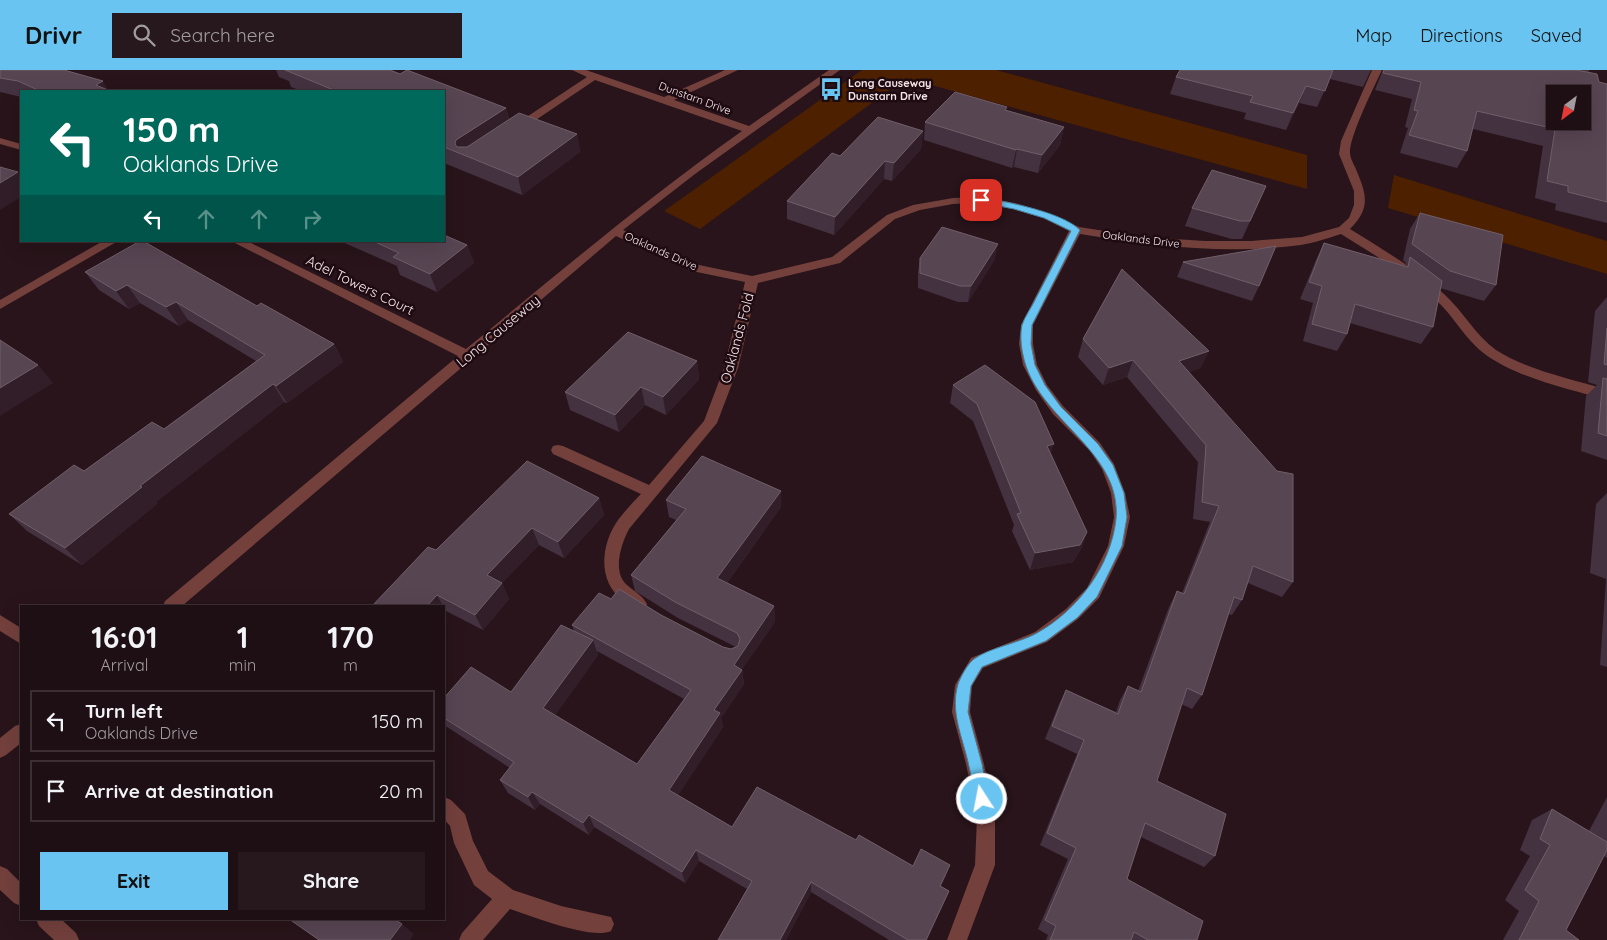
<!DOCTYPE html>
<html lang="en">
<head>
<meta charset="utf-8">
<style>
  :root { --surface:#1e0f14; --page:#26181d; --text:#f1f3f6; --muted:#a19ca0; --line:#3c2f34; --accent:#69c4f1 }
  body { margin:0; font-family:Quicksand,sans-serif; background:var(--page); color:var(--text); height:100vh; display:flex; flex-direction:column; font-size:19px; white-space:nowrap }
  * { box-sizing:border-box; margin:0 }
  p { font-size:16px; color:var(--muted) }
  .icon { flex:none; width:28px; height:28px; fill:none; stroke:currentColor; stroke-width:2; stroke-linecap:round; stroke-linejoin:round }
  .map { position:relative; flex:1; overflow:hidden }
  .details { position:absolute; left:20px; top:535px; width:425px; height:315px; display:flex; flex-direction:column; background:var(--surface); border-radius:0px; box-shadow:0 5px 20px #0002,0 0 0 1px var(--line) }
  .details>* { flex:none }
  .hud { position:absolute; left:20px; top:20px; width:425px; height:152px; border-radius:0px; box-shadow:0 5px 20px #0002,0 0 0 1px var(--line); background:#00695c; color:#fff; overflow:hidden }
  .needle { width:32px; rotate:212deg }
  .tools { position:absolute; left:1546px; top:15px; display:grid; gap:10px }
  .tools a { display:grid; place-items:center; width:45px; height:45px; border-radius:0px; background:var(--surface); box-shadow:0 5px 20px #0002,0 0 0 1px var(--line); font-size:25px }
  .pin { position:absolute; display:grid; place-items:center; width:42px; height:42px; color:#fff; margin:-21px; border-radius:10px; box-shadow:0 2px 8px #0006 }
  .me { position:absolute; width:55px; margin:-28px; rotate:349deg; stroke-linejoin:round; filter:drop-shadow(0 0 4px #0008) }
  .turn { display:flex; align-items:center; gap:18px; height:105px; padding:0 20px; font-size:22px }
  .turn .icon { width:65px; height:65px; stroke-width:2.5 }
  .turn b { display:block; font-size:35px; line-height:42px }
  .lanes { display:flex; align-items:center; height:48px; padding:0 20px; background:#0003; justify-content:center; gap:25px; direction:ltr }
  .lanes .off { opacity:.35 }
  .eta { display:flex; justify-content:space-evenly; align-items:center; height:85px; text-align:center }
  .eta b { font-size:30px; font-weight:700; line-height:35px }
  .cta { display:flex; gap:10px; margin-top:auto; padding:10px 20px }
  .cta a { flex:1; height:58px; border-radius:0px; background:var(--accent); color:#111; font-size:20px; font-weight:700; line-height:58px; text-align:center }
  .cta a+a { background:var(--page); color:var(--text) }
  ul { padding:0; list-style:none }
  li { display:flex; align-items:center; gap:15px; height:62px; margin:0 10px 8px; padding:0 10px; border:2px solid var(--line); border-radius:0px }
  li div { flex:1 }
  li b { display:block; font-size:19px }
  li em { font-style:normal }
  header { display:flex; align-items:center; gap:30px; box-sizing:border-box; height:70px; padding:0 25px; background:var(--accent); color:#111 }
  header strong { font-size:24px }
  nav { display:flex; gap:28px; margin-inline-start:auto; font-size:18px }
  .search { width:350px; height:45px; background:var(--page); display:flex; align-items:center; gap:12px; box-sizing:border-box; padding:0 18px; border-radius:0px; color:var(--muted); font-size:19px }
  .map>svg:first-child { display:block }
</style>
</head>
<body>
<header>
<strong>Drivr</strong>
<div class="search"><svg class="icon" aria-label="search" viewBox="0 0 24 24"><circle cx="10" cy="10" r="6"/><path d="M15 15l6 6"/></svg>Search here</div>
<nav><a>Map</a><a>Directions</a><a>Saved</a></nav>
</header>
<div class="map">
<svg width="1607" height="870" viewBox="0 0 1607 870">
  <rect width="100%" height="100%" fill="#28141a"/>
  <g fill="#4d2000">
    <polygon points="862,0 996,0 1307,85 1307,119 906,8 700,159 664,141"/>
    <polygon points="1394,105 1607,171 1607,204 1388,138"/>
  </g>
  <g fill="none" stroke-linecap="round" stroke-linejoin="round">
    <g fill="#73403c" fill-rule="evenodd">
      <path d="M572 0H586L664 27 725 0H738L674 30 749 56 829 0H840L695 104 623 160 699 195 752 206 832 187 887 145 913 135 953 128 981 127 1015 133 1051 144 1079 157 1143 167 1205 171H1251L1302 167 1339 157 1349 148 1354 135V121L1339 84 1341 71 1372 0H1382C1374 17 1349 67 1350 83 1350 87 1353 93 1355 97 1366 123 1372 137 1350 159 1382 179 1416 199 1444 224 1463 241 1475 265 1496 280 1529 301 1570 308 1607 320V330C1569 319 1518 308 1486 285 1465 270 1454 246 1435 229 1407 204 1373 184 1341 164 1328 168 1314 173 1301 175 1227 185 1153 176 1080 164L1033 255V274L1037 295 1047 315 1063 336 1100 373 1114 394 1125 423 1130 447 1124 476 1099 528 1078 549 1047 572 983 598 972 616 970 642 984 694 995 747V795L967 870H947L975 795 977 747 966 694 952 642 955 615 971 588 1035 562 1066 539 1087 518 1108 476 1114 447 1111 423 1102 399 1090 381 1053 344 1036 320 1023 295 1019 274 1021 255 1069 161 1043 148 1013 139 981 133 953 134 920 140 895 149 840 193 758 213 738 298 717 353 629 459C621 474 612 502 627 515 634 521 643 526 647 534L645 539C635 542 629 536 622 530 597 510 601 474 618 450 625 441 633 432 641 424L553 384 551 380 553 376 558 375 563 376 649 415 704 351 724 298 745 212 692 201 616 166 182 536H163L165 531 458 286 231 171H247L466 279C557 204 646 129 742 61L595 10 521 60H513L512 58 513 56 587 7Z"/>
      <polygon points="0,68 21,74 21,80 0,74"/>
      <polygon points="103,171 118,171 0,239 0,230"/>
      <polygon points="0,545 21,558 21,574 0,561"/>
      <polygon points="21,654 21,673 6,685 0,688 0,668 15,656"/>
      <path d="M444 727 451 730 465 744 473 771 488 801 513 820 561 836 611 847 614 854 611 861C591 870 532 846 510 839L483 870H459L462 863 492 829 474 815 454 773 450 756 444 749Z"/>
      <polygon points="0,796 7,799 21,813 21,836 14,833 0,820"/>
      <polygon points="36,849 61,849 76,863 79,870 54,870 39,856"/>
    </g>
  </g>
  <g fill="#443240" fill-rule="evenodd">
    <polygon points="0,0 109,21 110,21 21,21 21,27 0,22"/>
    <polygon points="276,0 390,0 400,4 506,38 509,49 577,64 580,82 522,125 444,93 444,21 302,21 291,17 289,11 279,7"/>
    <polygon points="1180,0 1371,0 1363,17 1330,9 1317,37 1299,33 1286,60 1244,49 1246,43 1170,24 1176,7"/>
    <polygon points="1383,0 1590,0 1588,2 1599,12 1607,14 1607,153 1555,140 1556,134 1535,128 1543,76 1473,59 1467,81 1457,98 1400,83 1408,58 1405,57 1412,29 1375,20"/>
    <polygon points="1006,40 1064,57 1060,75 1038,103 1014,97 1012,98 924,70 925,52"/>
    <polygon points="923,61 921,79 892,111 884,109 834,165 787,149 787,131 840,86"/>
    <polygon points="1266,116 1242,169 1232,169 1185,156 1192,138"/>
    <polygon points="1420,143 1496,215 1484,231 1440,218 1433,257 1421,274 1350,253 1347,264 1337,281 1303,271 1313,233 1300,229 1316,190 1324,173 1404,196 1406,193 1403,190 1410,159"/>
    <polygon points="340,171 444,171 467,175 474,193 437,222 400,205 397,196"/>
    <polygon points="920,188 995,189 968,232 958,232 918,218 918,203"/>
    <polygon points="1183,192 1259,216 1252,231 1177,207"/>
    <polygon points="85,202 257,236 334,274 343,292 287,333 284,332 156,432 157,434 82,495 27,461 9,444 84,401 164,359 256,291 188,250 179,256 140,233 129,239 99,220"/>
    <polygon points="1607,227 1607,390 1581,381 1586,326 1597,315 1588,312 1595,241"/>
    <polygon points="1083,269 1201,298 1189,302 1293,512 1282,527 1248,513 1242,530 1232,545 1228,544 1202,625 1192,639 1181,634 1157,711 1215,786 1204,797 1141,767 1127,809 1197,870 1046,870 1048,865 1038,859 1068,789 1040,775 1077,684 1045,669 1059,634 1066,620 1116,642 1120,630 1128,616 1138,621 1169,537 1177,521 1182,523 1210,452 1193,449 1198,392 1127,307 1103,315 1078,287"/>
    <polygon points="697,291 699,309 666,345 645,335 619,362 570,340 565,322"/>
    <polygon points="953,315 1051,384 1087,462 1081,479 1073,492 1030,500 1012,461 1014,455 973,351 950,333"/>
    <polygon points="1607,423 1607,597 1600,595 1606,509 1590,503 1596,434"/>
    <polygon points="599,428 604,445 564,488 539,475 502,513 509,529 483,560 446,541 444,543 444,536 372,536 436,480"/>
    <path d="M666 430 781 437 727 513 774 536 775 552 742 599 744 614 721 648 723 657 678 725 732 757 856 770 913 796 946 806 941 816 949 821 927 870H889L811 822 786 870H718L747 819 699 791 685 813 594 757 589 765 540 734 535 740 508 723 500 710 510 698 444 655V628L511 622 574 561 572 555 611 529 661 545 723 577 731 579 736 577 678 548 635 521 631 505 676 450 669 447ZM597 581 684 629 637 694 555 645 598 585Z"/>
    <polygon points="1607,727 1607,788 1604,786 1566,860 1579,870 1503,870 1519,841 1505,830 1530,786 1520,780 1532,750 1552,739 1589,761"/>
  </g>
  <g fill="#311e29">
    <polygon points="103,11 109,21 96,15"/>
    <polygon points="1306,16 1299,33 1286,60 1293,43"/>
    <polygon points="506,38 510,55 465,86 455,74 456,70"/>
    <polygon points="1064,57 1060,75 1038,103 1042,85"/>
    <polygon points="923,61 921,79 892,111 894,93"/>
    <polygon points="577,64 580,82 522,125 518,107"/>
    <polygon points="1017,79 1014,97 1012,98 1016,80"/>
    <polygon points="885,91 884,109 834,165 835,147"/>
    <polygon points="18,102 21,107 21,127 0,140 0,113"/>
    <polygon points="998,174 995,189 968,232 971,216"/>
    <polygon points="467,175 474,193 437,222 430,204"/>
    <polygon points="127,215 140,233 129,239 116,221"/>
    <polygon points="176,232 188,250 179,256 166,237"/>
    <polygon points="334,274 343,292 287,333 276,316"/>
    <polygon points="1209,281 1201,298 1172,308 1179,291"/>
    <polygon points="1133,290 1127,307 1103,315 1109,298"/>
    <polygon points="697,291 699,309 666,345 663,327"/>
    <polygon points="38,295 53,313 0,346 0,318"/>
    <polygon points="273,314 284,332 156,432 157,434 82,495 65,478 140,416"/>
    <polygon points="641,317 645,335 619,362 615,345"/>
    <polygon points="1054,374 1048,392 1047,376"/>
    <polygon points="781,421 781,437 719,524 717,508"/>
    <polygon points="599,428 604,445 564,488 558,472"/>
    <polygon points="532,458 539,475 502,513 509,529 483,560 475,545 487,505"/>
    <polygon points="1087,462 1081,479 1073,492 1030,500 1035,483"/>
    <polygon points="437,525 443,536 427,536"/>
    <polygon points="774,536 775,552 735,609 734,595"/>
    <polygon points="593,570 598,585 550,652 543,638"/>
    <polygon points="742,600 744,614 721,648 723,657 673,733 669,720 714,640"/>
    <polygon points="532,722 540,734 535,740 528,727"/>
    <polygon points="589,745 594,757 589,765 583,753"/>
    <polygon points="696,780 699,791 685,813 682,802"/>
    <polygon points="950,795 946,806 936,826 940,816"/>
    <polygon points="811,812 811,822 786,870 780,870"/>
    <polygon points="949,821 927,870 926,870"/>
    <polygon points="402,854 414,864 410,870 390,870"/>
  </g>
  <g fill="#574552" stroke="#705e69" fill-rule="evenodd">
    <polygon points="0,0 64,0 103,11 96,15 110,21 40,21 18,11 0,8"/>
    <polygon points="285,0 390,0 400,4 407,0 506,38 456,70 455,74 457,77 467,77 519,43 577,64 518,107 444,77 444,21 336,21"/>
    <polygon points="1180,0 1333,0 1325,21 1306,16 1293,43 1250,32 1253,26 1176,7"/>
    <path d="M1384 0H1576L1597 4 1599 12 1607 14V132L1568 122V116L1547 111 1555 59 1477 41 1467 81 1409 65 1418 41 1414 40 1421 12 1383 3ZM1555 24H1582V51H1555Z"/>
    <polygon points="955,22 1007,37 1005,40 1064,57 1042,85 1017,79 1016,80 925,52"/>
    <polygon points="878,47 923,61 894,93 885,91 835,147 787,131 832,83 840,86"/>
    <polygon points="0,97 18,102 0,113"/>
    <polygon points="1212,100 1266,116 1250,151 1240,151 1192,138"/>
    <polygon points="1420,143 1503,165 1496,215 1450,201 1412,174"/>
    <polygon points="942,157 998,174 971,216 960,216 920,203 920,188"/>
    <polygon points="444,165 467,175 430,204 393,187 399,183 373,171 444,171"/>
    <polygon points="140,171 143,171 257,236 261,233 334,274 276,316 273,314 140,416 142,417 65,478 9,444 74,395 84,401 152,352 164,359 265,285 176,232 166,237 127,215 116,221 85,202"/>
    <polygon points="1324,173 1408,197 1410,187 1442,211 1433,257 1355,234 1347,264 1312,254 1322,216 1309,212"/>
    <polygon points="1276,176 1259,216 1183,192"/>
    <polygon points="1122,199 1209,281 1179,291 1277,401 1293,404 1293,512 1253,496 1242,530 1234,527 1202,625 1187,618 1157,711 1226,744 1215,786 1145,753 1127,809 1203,851 1197,870 1148,870 1134,862 1131,870 1050,870 1056,856 1045,850 1076,778 1047,763 1084,670 1052,656 1066,620 1118,644 1128,616 1141,622 1177,521 1184,524 1219,436 1202,432 1206,375 1133,290 1109,298 1083,269"/>
    <polygon points="1607,258 1607,295 1604,294"/>
    <polygon points="628,262 697,291 663,327 641,317 615,345 565,322"/>
    <polygon points="0,270 38,295 0,318"/>
    <polygon points="985,295 1035,332 1054,374 1047,376 1087,462 1080,475 1035,483 1017,444 1021,443 977,334 953,315"/>
    <polygon points="1603,308 1607,309 1607,366 1598,363"/>
    <polygon points="702,386 781,421 717,508 774,536 734,595 742,600 714,640 720,643 669,720 732,757 757,717 856,770 859,765 913,796 921,779 950,795 940,816 949,821 926,870 908,870 811,812 780,870 718,870 752,811 696,780 682,802 589,745 583,753 532,722 528,727 500,710 514,692 444,648 444,628 471,597 511,622 561,555 593,570 543,638 637,694 691,620 572,555 599,523 611,529 619,519 661,545 723,577 731,579 738,576 740,569 737,563 675,532 631,505 686,439 666,430"/>
    <polygon points="527,391 599,428 558,472 532,458 487,505 502,513 475,545 437,525 427,536 372,536 428,477 436,480"/>
    <polygon points="1552,739 1607,772 1607,780 1566,860 1579,870 1519,870 1539,831 1525,820 1550,775 1540,769"/>
    <polygon points="289,849 394,849 402,854 390,870 319,870"/>
  </g>
  <path fill="#69c4f1" stroke="#447f9d" d="M981 127C1007 132 1062 142 1080 160L1032 255 1031 274 1035 295 1045 315 1061 337 1098 374 1113 395 1124 423 1127 447 1122 476 1097 527 1077 548 1046 571 982 597 971 616 968 642 982 694 989 729 987 734 982 736 977 734 975 729C973 717 971 704 968 692 962 666 950 641 958 614 960 608 968 593 974 589 989 578 1019 573 1037 563 1078 540 1111 496 1116 449 1122 379 1036 350 1023 285 1021 276 1020 265 1022 255 1025 246 1032 237 1036 228 1048 206 1059 183 1071 161L1044 148 1014 139 978 132V128Z"/>
  <defs>
    <symbol id="bus-bare" viewBox="-9 -9 18 18"><path d="M-5-6H5V4H4V6H2V4H-2V6H-4V4H-5ZM-3.5-4V0h7V-4ZM-3.5 1.2v1.5H-2V1.2ZM2 1.2v1.5H3.5V1.2Z" fill="#69c4f1" stroke="#1e0b11" stroke-width="2.5" paint-order="stroke"/></symbol>
  </defs>
  <g fill-rule="evenodd">
    <use href="#bus-bare" x="815" y="3" width="32" height="32"/>
  </g>
  <g text-anchor="middle" dominant-baseline="central" stroke-width="5" stroke-linejoin="round" paint-order="stroke">
    <g font-size="11" font-weight="bold" fill="#f4e4e8" stroke="#1e0b11" text-anchor="start">
      <text x="848" y="13">Long Causeway<tspan x="848" dy="13">Dunstarn Drive</tspan></text>
    </g>
    <g font-size="11" fill="#f4e4e8" stroke="#1e0b11">
      <text transform="translate(695 28) rotate(20)">Dunstarn Drive</text>
      <text transform="translate(1141 169) rotate(7)">Oaklands Drive</text>
      <text transform="translate(661 181) rotate(24)">Oaklands Drive</text>
    </g>
    <g font-size="14" fill="#f4e4e8" stroke="#1e0b11">
      <text transform="translate(360 215) rotate(26)">Adel Towers Court</text>
      <text transform="translate(498 261) rotate(-40)">Long Causeway</text>
      <text transform="translate(737 268) rotate(-75)">Oaklands Fold</text>
    </g>
  </g>
</svg>
<div class="tools">
<a><svg class="needle" viewBox="-14 -14 28 28"><path d="M0-13l5 13h-10z" fill="#e53935"/><path d="M0 13l5-13h-10z" fill="#a19ca0"/></svg></a>
</div>
<div class="pin" style="left:981px;top:130px;background:#d93025"><svg class="icon" aria-label="arrive" viewBox="0 0 24 24"><path d="M6 21V4h12l-3 4 3 4H6"/></svg></div>
<svg class="me" style="left:982px;top:729px" viewBox="-20 -20 40 40"><circle r="17" fill="#69c4f1" stroke="#fff" stroke-width="3"/><path d="M0-11L8 9 0 5-8 9z" fill="#fff"/></svg>
<div class="hud">
<div class="turn"><svg class="icon" aria-label="left" viewBox="0 0 24 24"><path d="M17 20v-9H6M10 6l-5 5 5 5"/></svg><div><b>150 m</b>Oaklands Drive</div></div>
<div class="lanes"><svg class="icon" aria-label="left" viewBox="0 0 24 24"><path d="M17 20v-9H6M10 6l-5 5 5 5"/></svg><svg class="icon off" aria-label="ahead" viewBox="0 0 24 24"><path d="M12 20V5M6 11l6-6 6 6"/></svg><svg class="icon off" aria-label="ahead" viewBox="0 0 24 24"><path d="M12 20V5M6 11l6-6 6 6"/></svg><svg class="icon off" aria-label="right" viewBox="0 0 24 24"><path d="M7 20v-9h11M14 6l5 5-5 5"/></svg></div>
</div>
<section class="details">
<div class="eta">
<div><b>16:01</b><p>Arrival</p></div>
<div><b>1</b><p>min</p></div>
<div><b>170</b><p>m</p></div>
</div>
<ul>
<li><svg class="icon" aria-label="left" viewBox="0 0 24 24"><path d="M17 20v-9H6M10 6l-5 5 5 5"/></svg><div><b>Turn left</b><p>Oaklands Drive</p></div><em>150 m</em></li>
<li><svg class="icon" aria-label="arrive" viewBox="0 0 24 24"><path d="M6 21V4h12l-3 4 3 4H6"/></svg><div><b>Arrive at destination</b></div><em>20 m</em></li>
</ul>
<div class="cta"><a>Exit</a><a>Share</a></div>
</section>
</div>
</body>
</html>
